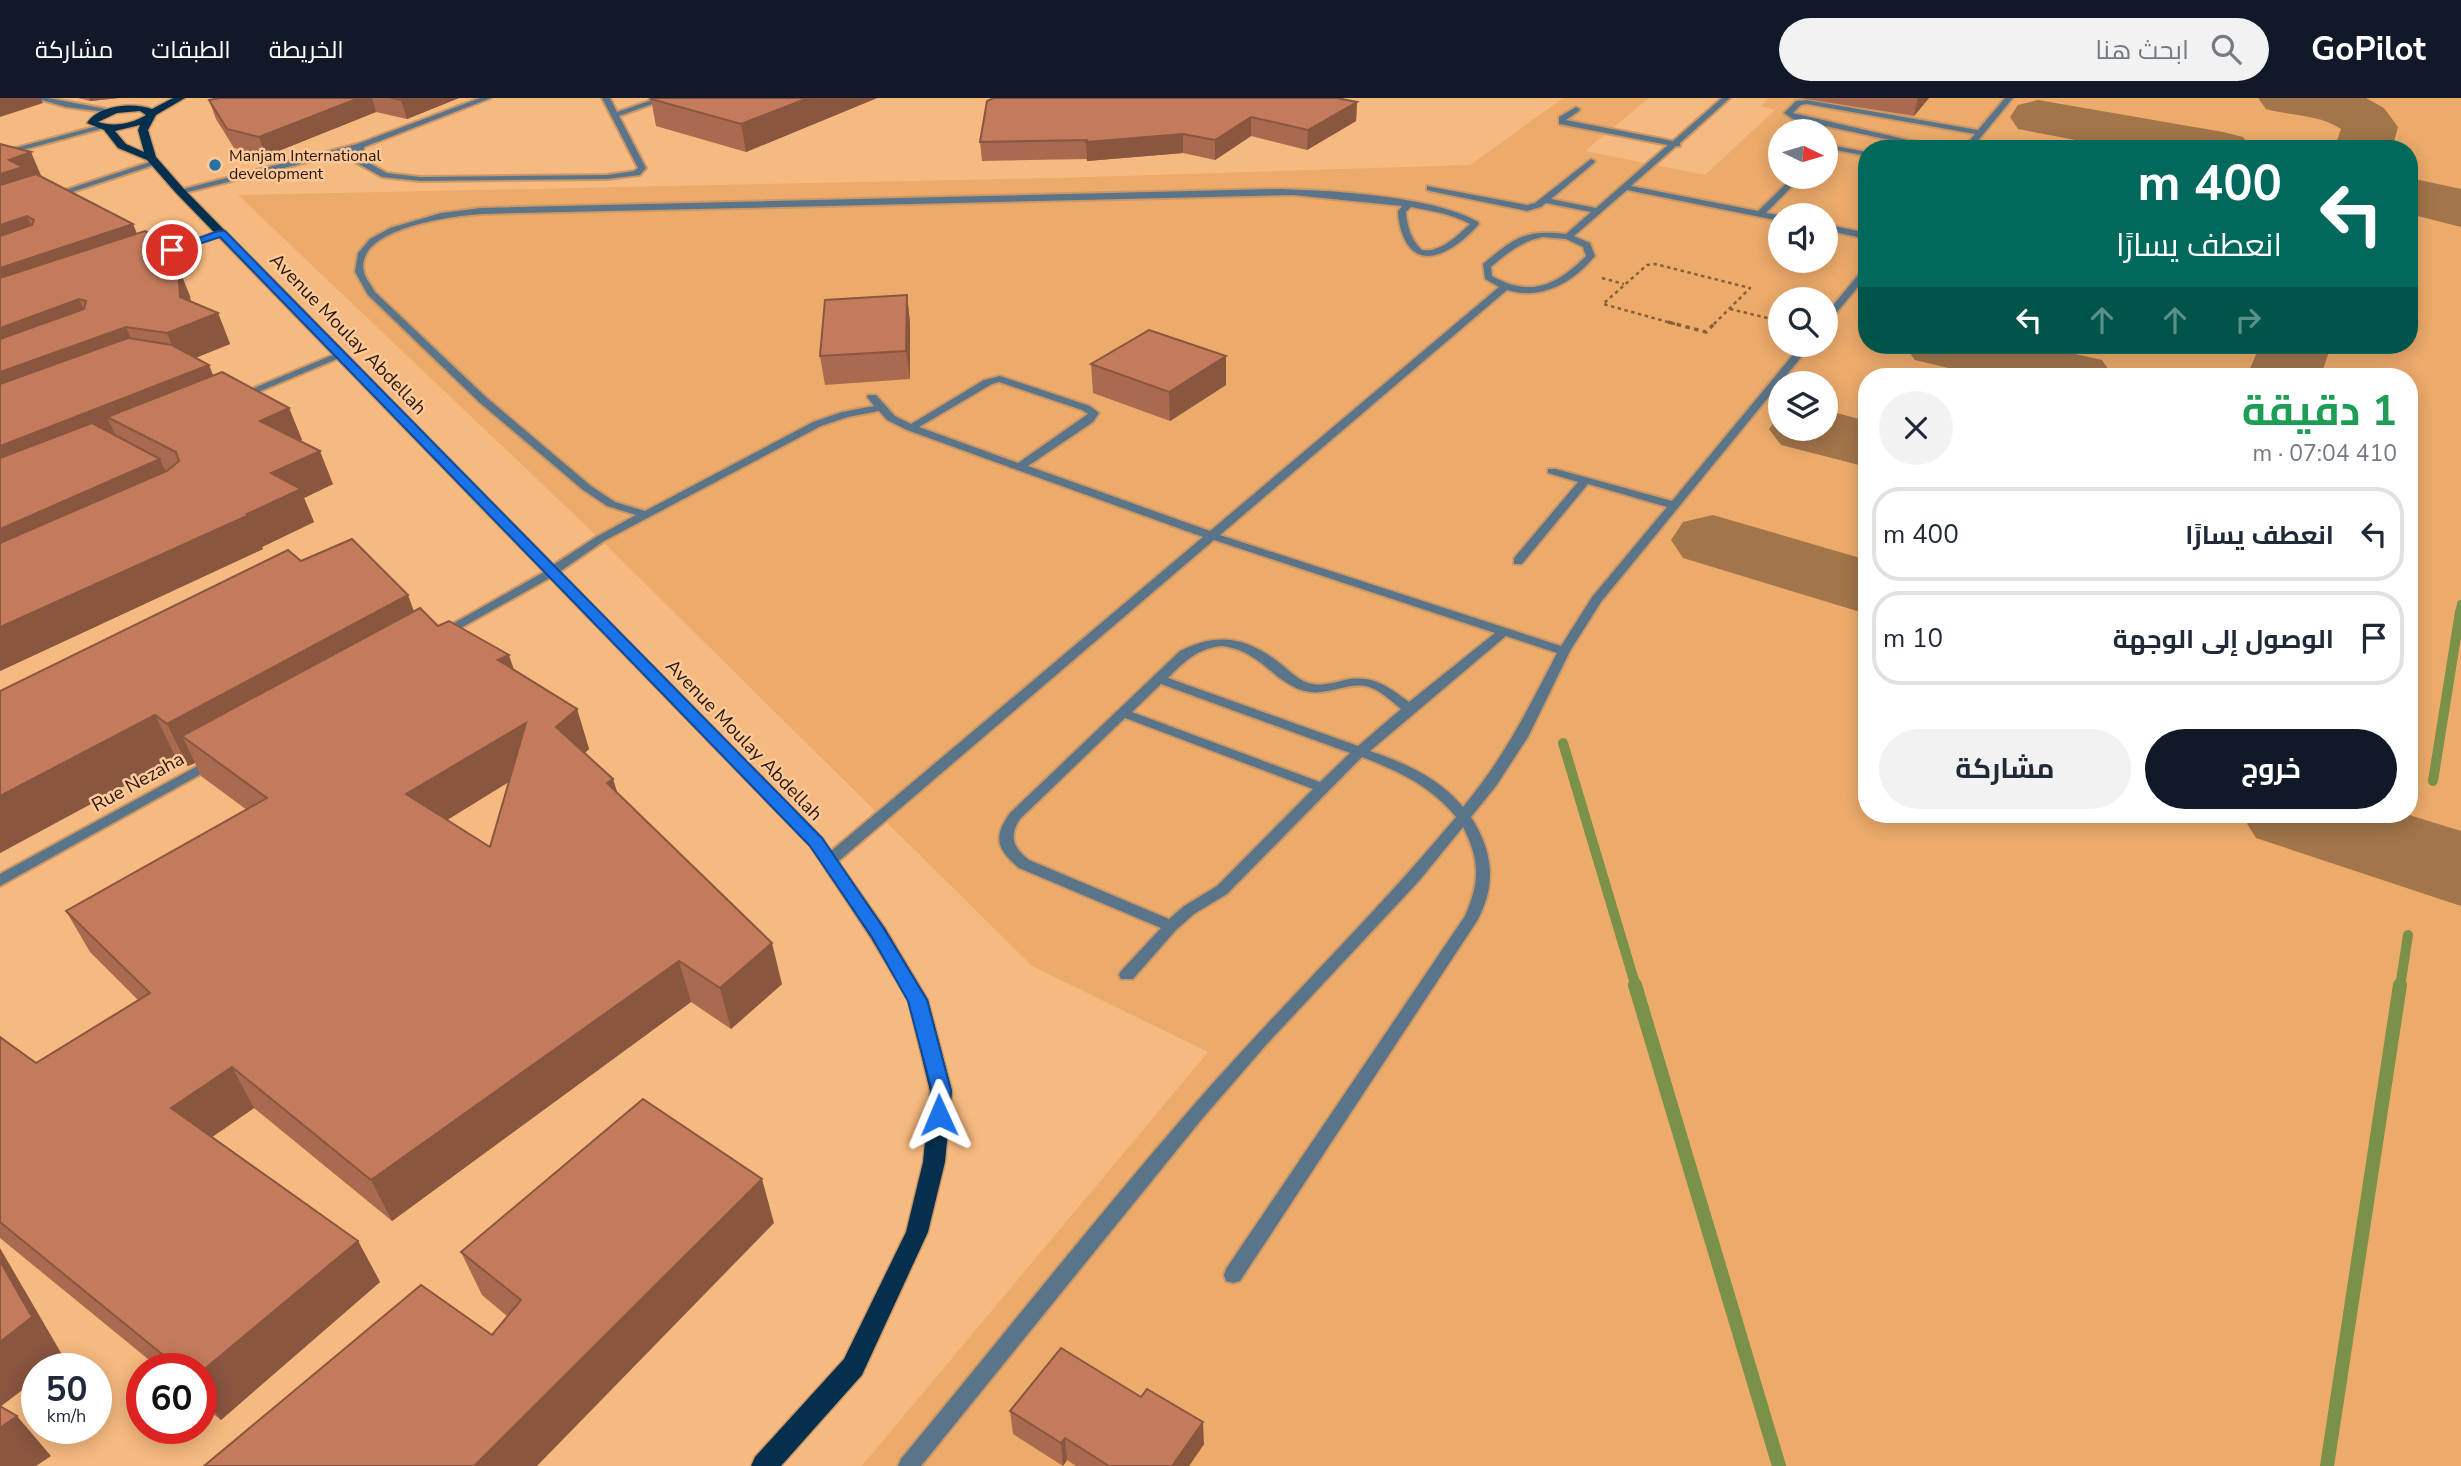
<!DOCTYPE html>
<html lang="ar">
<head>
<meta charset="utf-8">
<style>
  :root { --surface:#fff; --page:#f2f2f3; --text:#1f2937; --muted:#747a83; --line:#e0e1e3; --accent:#111827 }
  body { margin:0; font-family:"Nunito Sans",Cairo,sans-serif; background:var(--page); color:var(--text); direction:rtl; height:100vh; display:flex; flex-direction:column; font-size:26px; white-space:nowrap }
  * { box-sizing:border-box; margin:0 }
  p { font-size:23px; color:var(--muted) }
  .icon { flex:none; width:38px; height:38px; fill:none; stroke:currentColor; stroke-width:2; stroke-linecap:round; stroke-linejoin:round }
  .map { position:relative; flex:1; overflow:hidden; direction:ltr }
  .sheet { position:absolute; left:1858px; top:270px; width:560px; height:455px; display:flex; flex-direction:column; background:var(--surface); border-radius:28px; box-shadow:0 4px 18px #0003; direction:rtl }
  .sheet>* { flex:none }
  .top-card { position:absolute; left:1858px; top:42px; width:560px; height:214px; border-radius:28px; box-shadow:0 4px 18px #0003; direction:rtl; background:#00695c; color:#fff; overflow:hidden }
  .needle { width:46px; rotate:95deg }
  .buttons { position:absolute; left:1768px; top:21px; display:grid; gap:14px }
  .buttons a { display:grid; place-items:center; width:70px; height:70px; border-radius:50%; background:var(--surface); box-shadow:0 4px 18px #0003; font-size:35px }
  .speed { position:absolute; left:21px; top:1255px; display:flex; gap:14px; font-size:35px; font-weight:700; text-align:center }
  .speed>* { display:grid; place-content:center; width:91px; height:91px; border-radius:50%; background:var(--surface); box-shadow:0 4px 18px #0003; line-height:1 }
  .speed small { font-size:18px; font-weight:400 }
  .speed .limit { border:10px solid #d22; background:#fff; color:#111 }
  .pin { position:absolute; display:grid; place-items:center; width:60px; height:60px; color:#fff; margin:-30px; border:4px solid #fff; border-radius:50%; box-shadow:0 2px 7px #0007 }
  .me { position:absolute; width:77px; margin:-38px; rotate:359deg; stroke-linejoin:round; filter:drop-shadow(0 0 5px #0008) }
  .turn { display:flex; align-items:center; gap:24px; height:147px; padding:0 21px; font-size:32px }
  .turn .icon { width:91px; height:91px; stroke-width:2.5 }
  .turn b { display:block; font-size:49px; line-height:60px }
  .lanes { display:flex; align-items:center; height:66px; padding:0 21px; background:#0003; justify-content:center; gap:35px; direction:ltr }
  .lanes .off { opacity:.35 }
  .round { display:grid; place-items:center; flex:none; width:74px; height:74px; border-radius:37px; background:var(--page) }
  .summary { display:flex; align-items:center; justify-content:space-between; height:119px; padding:0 21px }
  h1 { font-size:42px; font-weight:700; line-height:52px; color:#1e9e55 }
  .cta { display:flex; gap:14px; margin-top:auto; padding:14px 21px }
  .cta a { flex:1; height:80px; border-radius:42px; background:var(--accent); color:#fff; font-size:28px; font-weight:700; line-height:80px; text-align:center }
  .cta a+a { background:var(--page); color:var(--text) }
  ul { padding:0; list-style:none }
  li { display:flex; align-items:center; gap:21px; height:94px; margin:0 14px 10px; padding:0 7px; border:4px solid var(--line); border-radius:28px }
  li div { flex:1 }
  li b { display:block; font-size:26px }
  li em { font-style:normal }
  header { display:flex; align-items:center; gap:42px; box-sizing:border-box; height:98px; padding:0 35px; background:var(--accent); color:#fff }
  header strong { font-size:33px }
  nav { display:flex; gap:38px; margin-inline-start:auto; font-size:24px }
  .search { width:490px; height:63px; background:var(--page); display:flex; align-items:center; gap:18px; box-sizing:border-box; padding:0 24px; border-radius:38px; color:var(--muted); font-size:26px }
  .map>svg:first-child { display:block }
</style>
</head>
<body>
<header>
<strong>GoPilot</strong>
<div class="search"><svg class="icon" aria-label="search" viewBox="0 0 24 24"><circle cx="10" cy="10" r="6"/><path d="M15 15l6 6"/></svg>ابحث هنا</div>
<nav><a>الخريطة</a><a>الطبقات</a><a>مشاركة</a></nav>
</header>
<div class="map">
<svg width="2461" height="1368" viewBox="0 0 2461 1368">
  <rect width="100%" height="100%" fill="#f6b97f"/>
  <path fill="#edab6b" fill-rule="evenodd" d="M1563 0H1649L1585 53 1705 77 1775 12 1760 8 1769 0H2461V1368H862L1208 954 1032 868 600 441 238 97 1057 80 1470 67ZM1780 33H1825V79H1780ZM1867 51H2410V247H1867ZM1780 117H1825V163H1780ZM1780 201H1825V247H1780ZM1867 278H2410V716H1867ZM1780 285H1825V331H1780Z"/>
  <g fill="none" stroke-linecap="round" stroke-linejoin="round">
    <polyline stroke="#7a9149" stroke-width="8" points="2459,516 2461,506"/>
    <g stroke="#7a9149" stroke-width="10">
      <polyline points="1563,645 1636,889"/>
      <polyline points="2433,683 2460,514"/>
      <polyline points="2400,889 2408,837"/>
    </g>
    <g stroke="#7a9149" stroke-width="14">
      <polyline points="1635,887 1779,1368"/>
      <polyline points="2327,1368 2400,887"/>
    </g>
    <g fill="#a2754a" fill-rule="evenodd">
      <path d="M2258 0H2366L2384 10 2398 29 2392 51H2334L2341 31C2320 16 2290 18 2266 11Z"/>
      <polygon points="2038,2 2223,34 2243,39 2252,51 2123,51 2018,31 2010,19 2018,7"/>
      <polygon points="2410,80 2461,91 2461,129 2410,116"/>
      <polygon points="1904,247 2035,247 2102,262 2113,278 1982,278 1915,262"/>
      <polygon points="2260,247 2331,247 2321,278 2247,278"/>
      <polygon points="1825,312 1867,323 1867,369 1781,347 1769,331 1780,316 1780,331 1825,331"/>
      <polygon points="1713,417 1867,462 1867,516 1683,460 1671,442 1683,424"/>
      <polygon points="2241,716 2406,716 2461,733 2461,808 2256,740"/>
    </g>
    <defs>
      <g id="service">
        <path d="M1722 0H1730L1680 45V48H1676L1631 88 1758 113 1793 79H1801L1766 115 1780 117V123L1627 92 1574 138 1590 145 1595 158C1574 184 1541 203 1507 192L1220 437 1561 548 1592 499 1667 409 1588 386 1522 466H1514V460L1578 384 1548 375V371H1556L1672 403 1801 247H1811L1601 504 1570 553 1528 639 1496 688 1471 719C1493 753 1497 787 1477 823L1240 1183 1233 1185 1226 1183 1224 1177 1226 1171 1465 818C1480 784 1480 762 1463 729L1419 783 1266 947 1202 1021 921 1368H898L901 1361C998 1244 1092 1124 1192 1009 1278 910 1372 820 1456 719 1431 688 1398 673 1362 659L1227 796 1194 816 1176 832 1133 881H1121L1119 877 1121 873 1161 830 1019 770C996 751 993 739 1010 715L1180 553C1219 533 1248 540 1281 566 1291 574 1300 584 1313 586 1323 588 1335 584 1345 582 1372 576 1389 589 1409 604L1495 535 1214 442 834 767H824L822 763 824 759 1203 439 907 332 887 322 879 313 848 319 821 328 604 443 555 477H547L545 474 547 471 596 439 636 417 607 408 583 392 479 304 368 197 355 174 358 155 370 141 390 130 441 115 481 110 1276 91C1328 92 1435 98 1478 124L1479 126C1461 147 1421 178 1404 140 1400 131 1398 122 1398 113L1402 108 1293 97 481 116C453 118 354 130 364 174 365 180 372 188 375 194L487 300 591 388 615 404 645 413 813 324 842 314 874 308 867 299 868 297H876L895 318 911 326 984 282 1000 278 1090 308 1099 315 1093 324 1028 368 1210 433 1499 189 1485 181 1483 166C1514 140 1525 131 1566 136L1591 114 1546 105 1541 109 1527 113 1430 93 1427 92V88L1527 107 1535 105 1591 61 1595 63 1594 65 1551 101 1596 110 1668 47 1559 26V19L1576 9 1580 11 1579 13 1566 22 1673 43ZM1411 109C1431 113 1452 116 1470 126 1457 138 1440 155 1422 152 1411 142 1407 128 1406 114ZM1543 139 1566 141 1583 149 1586 158C1557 187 1531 200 1492 178L1491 169C1507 155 1522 143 1543 139ZM999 284 1082 312 1088 316 1018 365 919 329 992 286ZM1506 538 1557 555C1528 611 1504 660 1463 709 1439 680 1405 665 1370 653ZM1222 548C1260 553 1271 581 1301 592 1324 600 1343 585 1365 588 1378 590 1391 603 1401 611L1358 648 1168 580C1185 563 1198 550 1222 548ZM1161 586 1350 655 1320 684 1132 614ZM1125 620 1313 691 1217 788 1184 808 1169 821 1029 762C1014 750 1008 739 1020 721Z"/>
        <polygon points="2005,0 2013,0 1971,51 1963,51 1975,36 1807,6 1801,7 1793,15 1947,51 1931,51 1793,21 1784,15 1796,3 1807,2 1978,32"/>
        <polygon points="1825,46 1867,54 1867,58 1825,50"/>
        <polygon points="1825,126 1867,135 1867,141 1825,132"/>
        <polygon points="1867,169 1867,178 1828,225 1825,226 1825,217 1864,170"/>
      </g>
      <g id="minor">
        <polygon points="35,0 48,0 117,13 113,15 66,9"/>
        <polygon points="480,0 491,0 364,49 362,61 387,75 420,79 607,77 634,73 638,70 602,0 610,0 617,14 658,0 669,0 619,18 646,70 640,77 607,81 420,83 382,79 355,64 356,52 180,96 176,93 357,46"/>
        <polygon points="153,63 160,65 54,100 47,98"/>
        <polygon points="219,133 226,135 156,160 149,158"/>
        <polygon points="335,256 344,258 244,300 240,301 235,298"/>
        <polygon points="551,470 555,471 557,474 555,477 443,540 435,540 433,537"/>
        <polygon points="214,659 219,660 221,663 219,666 0,788 0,776"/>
      </g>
      <polygon id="tertiary" points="101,27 108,29 0,58 0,54"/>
      <path id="primary" d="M173 0H185L156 17 148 32 156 59 184 91 822 740 885 830 928 902 952 993 945 1064 928 1134 862 1277 781 1368H751L755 1359 844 1261 906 1134 923 1064 930 993 908 902 871 840 810 748 176 95 147 62 118 50 104 32 87 25C98 7 134 4 152 11ZM140 13 146 17C131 26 114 29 98 24L117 15ZM140 27 138 32 144 54 126 46 115 33Z"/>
    </defs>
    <use href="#service" stroke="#ce9866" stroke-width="4"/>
    <use href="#minor" stroke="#ce9866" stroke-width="4"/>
    <use href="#tertiary" stroke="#ce9866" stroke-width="4"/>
    <use href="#primary" stroke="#ce9866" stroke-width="3"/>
    <g stroke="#876039" stroke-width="2.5" stroke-dasharray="3.5 3.5" stroke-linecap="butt">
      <polyline points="1602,180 1624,186"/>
      <polyline points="1730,211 1780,223"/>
      <polyline points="1675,226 1603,206 1647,167 1655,166 1750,190 1714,226"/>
    </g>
    <polyline stroke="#876039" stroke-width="3.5" stroke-dasharray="4.5 4.5" stroke-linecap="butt" points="1668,224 1706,234 1716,224"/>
    <use href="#service" fill="#5a758a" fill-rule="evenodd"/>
    <use href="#minor" fill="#5a758a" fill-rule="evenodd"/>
    <use href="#tertiary" fill="#5a758a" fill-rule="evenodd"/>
    <use href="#primary" fill="#04304e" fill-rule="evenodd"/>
  </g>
  <g fill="#a96a4f" fill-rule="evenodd">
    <polygon points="78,0 119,0 90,3"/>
    <polygon points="220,0 459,0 407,21 376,14 266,58 234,50 216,21 209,2"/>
    <polygon points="654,0 877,0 746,54 656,28 651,1"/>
    <polygon points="1800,0 1929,0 1914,18"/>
    <polygon points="1357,4 1356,23 1307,52 1251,38 1215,62 1183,55 1087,63 1087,61 982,63 980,44"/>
    <polygon points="0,46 42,79 133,126 136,135 190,198 191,204 218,215 230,246 195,260 213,277 289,310 302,342 300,343 333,386 304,400 314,424 262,449 263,451 0,573"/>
    <polygon points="907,197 910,225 910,281 825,287 820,258"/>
    <polygon points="1091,266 1226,287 1170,323 1093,295"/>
    <path d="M301 463 414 513 438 528 514 572 577 611 589 651 585 655 613 681 617 694 782 886 731 931 691 904 392 1123 254 1010 212 1039 358 1143 380 1184 221 1322 201 1306V1270H159L0 1140V939L36 965 138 902 90 854 66 813 247 712 201 678 195 665 188 668 176 660 0 755ZM509 684 490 749 447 722Z"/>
    <polygon points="774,1125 492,1237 507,1218 482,1197 461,1154"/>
    <polygon points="1010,1313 1204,1346 1189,1368 1076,1368 1067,1362 1063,1368 1013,1336"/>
  </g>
  <g fill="#895640">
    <polygon points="0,0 41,0 43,5 0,19"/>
    <polygon points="89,0 119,0 90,3"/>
    <polygon points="359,0 372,0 376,14 266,58 259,39"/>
    <polygon points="407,0 459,0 407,21 401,2"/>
    <polygon points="808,0 877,0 746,54 741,26"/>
    <polygon points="1918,0 1929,0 1914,18"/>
    <polygon points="1357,4 1356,23 1307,52 1308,32"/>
    <polygon points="1251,19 1251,38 1215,62 1215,42"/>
    <polygon points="1183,36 1183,55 1087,63 1086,44"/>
    <polygon points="31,54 43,82 0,108 0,76 9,62"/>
    <polygon points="27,118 40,147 0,160 0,127"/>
    <polygon points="133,126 145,155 0,204 0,170"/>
    <polygon points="178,168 190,198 192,225 218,215 230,246 180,266 167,235 180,199"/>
    <polygon points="907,197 910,225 910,281 906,253"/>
    <polygon points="79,201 93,232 0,266 0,230"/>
    <polygon points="126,229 139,260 0,312 0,274"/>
    <polygon points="1226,258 1226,287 1170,323 1169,294"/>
    <polygon points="209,267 222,299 107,319 117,340 0,388 0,348"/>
    <polygon points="289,310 302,342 273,356 260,323"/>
    <polygon points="320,353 333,386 304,400 314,424 262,449 263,451 0,573 0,529 247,416 271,375"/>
    <polygon points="160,361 175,394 0,473 0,431"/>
    <polygon points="408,497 423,538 182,638 195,665 188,668 167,626"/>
    <polygon points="509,557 522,596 498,562"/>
    <polygon points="577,611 589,651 568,669 556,629"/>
    <polygon points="155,617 176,660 0,755 0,698"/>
    <polygon points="526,625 539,665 423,737 406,696"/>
    <polygon points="613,681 625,721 607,685"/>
    <polygon points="772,845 782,886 731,931 720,890"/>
    <polygon points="679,863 691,904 392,1123 371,1082"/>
    <polygon points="232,969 254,1010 195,1051 171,1010"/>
    <polygon points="762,1081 774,1125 537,1368 474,1368"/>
    <polygon points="358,1143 380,1184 221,1322 201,1294 201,1274"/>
    <polygon points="0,1150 64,1260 50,1270 37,1270 37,1281 0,1309"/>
    <polygon points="17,1318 51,1358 36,1368 0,1368 0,1330"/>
    <polygon points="1203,1324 1204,1346 1189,1368 1172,1368"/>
    <polygon points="1065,1340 1067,1362 1063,1368 1061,1345"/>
  </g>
  <g fill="#c47b5c" stroke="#895640" stroke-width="2" fill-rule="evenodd">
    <polygon points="220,0 359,0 259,39 227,31 209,2"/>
    <polygon points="391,0 407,0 401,2"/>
    <polygon points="654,0 808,0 741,26 651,1"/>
    <polygon points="994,0 1337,0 1357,4 1308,32 1251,19 1215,42 1183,36 1086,44 1087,42 980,44 987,3"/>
    <polygon points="0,46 31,54 9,62 23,69 0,76"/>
    <polygon points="36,76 133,126 0,170 0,138 32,127 34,122 27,118 0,127 0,87"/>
    <polygon points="145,133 168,145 178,168 180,199 218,215 167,235 126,229 0,274 0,241 84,211 86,203 79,201 0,230 0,180"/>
    <polygon points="907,197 906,253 820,258 825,202"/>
    <polygon points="1149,232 1226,258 1169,294 1091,266"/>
    <polygon points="128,240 172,247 209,267 0,348 0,286"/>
    <polygon points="222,274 289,310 260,323 320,353 271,375 301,391 247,416 249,417 0,529 0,445 167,373 179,363 176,354 107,319"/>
    <polygon points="92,325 160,361 0,431 0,360"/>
    <polygon points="352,441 408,497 167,626 155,617 0,698 0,593 288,452 301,463"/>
    <path d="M420 510 438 528 449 523 509 557 498 562 577 611 556 629 613 681 607 685 772 845 720 890 679 863 371 1082 232 969 171 1010 358 1143 201 1274V1270H179L0 1124V939L36 965 150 895 66 813 267 700 182 638ZM526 625 490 749 406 696Z"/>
    <polygon points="643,1001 762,1081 474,1368 204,1368 421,1187 492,1237 521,1202 461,1154"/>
    <polygon points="0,1163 32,1219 0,1244"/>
    <polygon points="1061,1250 1141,1299 1147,1291 1203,1324 1172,1368 1109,1368 1065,1340 1061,1345 1010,1313"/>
    <polygon points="0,1308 17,1318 0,1330"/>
  </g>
  <polygon fill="#1a73e8" stroke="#114b97" stroke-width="2" points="218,133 225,133 822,740 884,831 927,902 951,993 946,1022 939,1024 932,1022 929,1017 932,993 908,903 872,839 810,748 220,139 172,155 167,152"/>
  <circle fill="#2871a5" stroke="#fbc99c" stroke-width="2.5" cx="215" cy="67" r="7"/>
  <g text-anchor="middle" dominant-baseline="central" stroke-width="5" stroke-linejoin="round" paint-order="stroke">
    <g font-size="16" fill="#2c1600" stroke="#fbc99c" text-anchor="start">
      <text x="229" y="58">Manjam International<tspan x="229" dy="18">development</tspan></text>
    </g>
    <g font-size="19" fill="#2c1600" stroke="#fbc99c">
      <text transform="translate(348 236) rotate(46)">Avenue Moulay Abdellah</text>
      <text transform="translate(744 642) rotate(46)">Avenue Moulay Abdellah</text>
      <text transform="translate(138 684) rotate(-29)">Rue Nezaha</text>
    </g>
  </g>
</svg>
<div class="buttons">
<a><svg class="needle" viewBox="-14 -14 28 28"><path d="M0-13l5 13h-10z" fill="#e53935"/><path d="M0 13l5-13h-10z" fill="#747a83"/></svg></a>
<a><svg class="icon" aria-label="sound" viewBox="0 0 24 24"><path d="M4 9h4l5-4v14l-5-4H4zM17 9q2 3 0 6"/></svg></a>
<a><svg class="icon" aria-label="search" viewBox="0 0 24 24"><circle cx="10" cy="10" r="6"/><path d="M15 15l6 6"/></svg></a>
<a><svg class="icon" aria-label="layers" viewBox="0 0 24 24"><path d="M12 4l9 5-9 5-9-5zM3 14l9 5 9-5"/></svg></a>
</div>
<div class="speed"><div>50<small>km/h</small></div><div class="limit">60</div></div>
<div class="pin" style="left:172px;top:152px;background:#d93025"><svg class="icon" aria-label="arrive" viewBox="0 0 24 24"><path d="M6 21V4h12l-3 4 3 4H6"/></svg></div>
<svg class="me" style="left:939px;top:1017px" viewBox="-20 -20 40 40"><path d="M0-17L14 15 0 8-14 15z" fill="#1a73e8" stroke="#fff" stroke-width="4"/></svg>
<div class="top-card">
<div class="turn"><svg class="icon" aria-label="left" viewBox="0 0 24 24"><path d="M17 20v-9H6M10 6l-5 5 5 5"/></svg><div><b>400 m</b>انعطف يسارًا</div></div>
<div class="lanes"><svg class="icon" aria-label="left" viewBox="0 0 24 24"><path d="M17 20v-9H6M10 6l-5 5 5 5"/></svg><svg class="icon off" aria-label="ahead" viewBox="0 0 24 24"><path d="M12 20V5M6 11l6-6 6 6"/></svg><svg class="icon off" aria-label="ahead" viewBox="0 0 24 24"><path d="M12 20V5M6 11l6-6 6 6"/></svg><svg class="icon off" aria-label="right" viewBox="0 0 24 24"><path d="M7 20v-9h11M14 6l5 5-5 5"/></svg></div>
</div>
<section class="sheet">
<div class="summary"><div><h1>1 دقيقة</h1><p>410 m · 07:04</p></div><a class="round"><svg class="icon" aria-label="close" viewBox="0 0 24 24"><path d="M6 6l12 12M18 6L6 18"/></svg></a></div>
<ul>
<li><svg class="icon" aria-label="left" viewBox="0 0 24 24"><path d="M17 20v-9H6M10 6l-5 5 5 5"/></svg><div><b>انعطف يسارًا</b></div><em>400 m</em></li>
<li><svg class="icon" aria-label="arrive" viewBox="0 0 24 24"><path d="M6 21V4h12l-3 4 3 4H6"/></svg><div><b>الوصول إلى الوجهة</b></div><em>10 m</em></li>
</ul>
<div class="cta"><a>خروج</a><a>مشاركة</a></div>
</section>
</div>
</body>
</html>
